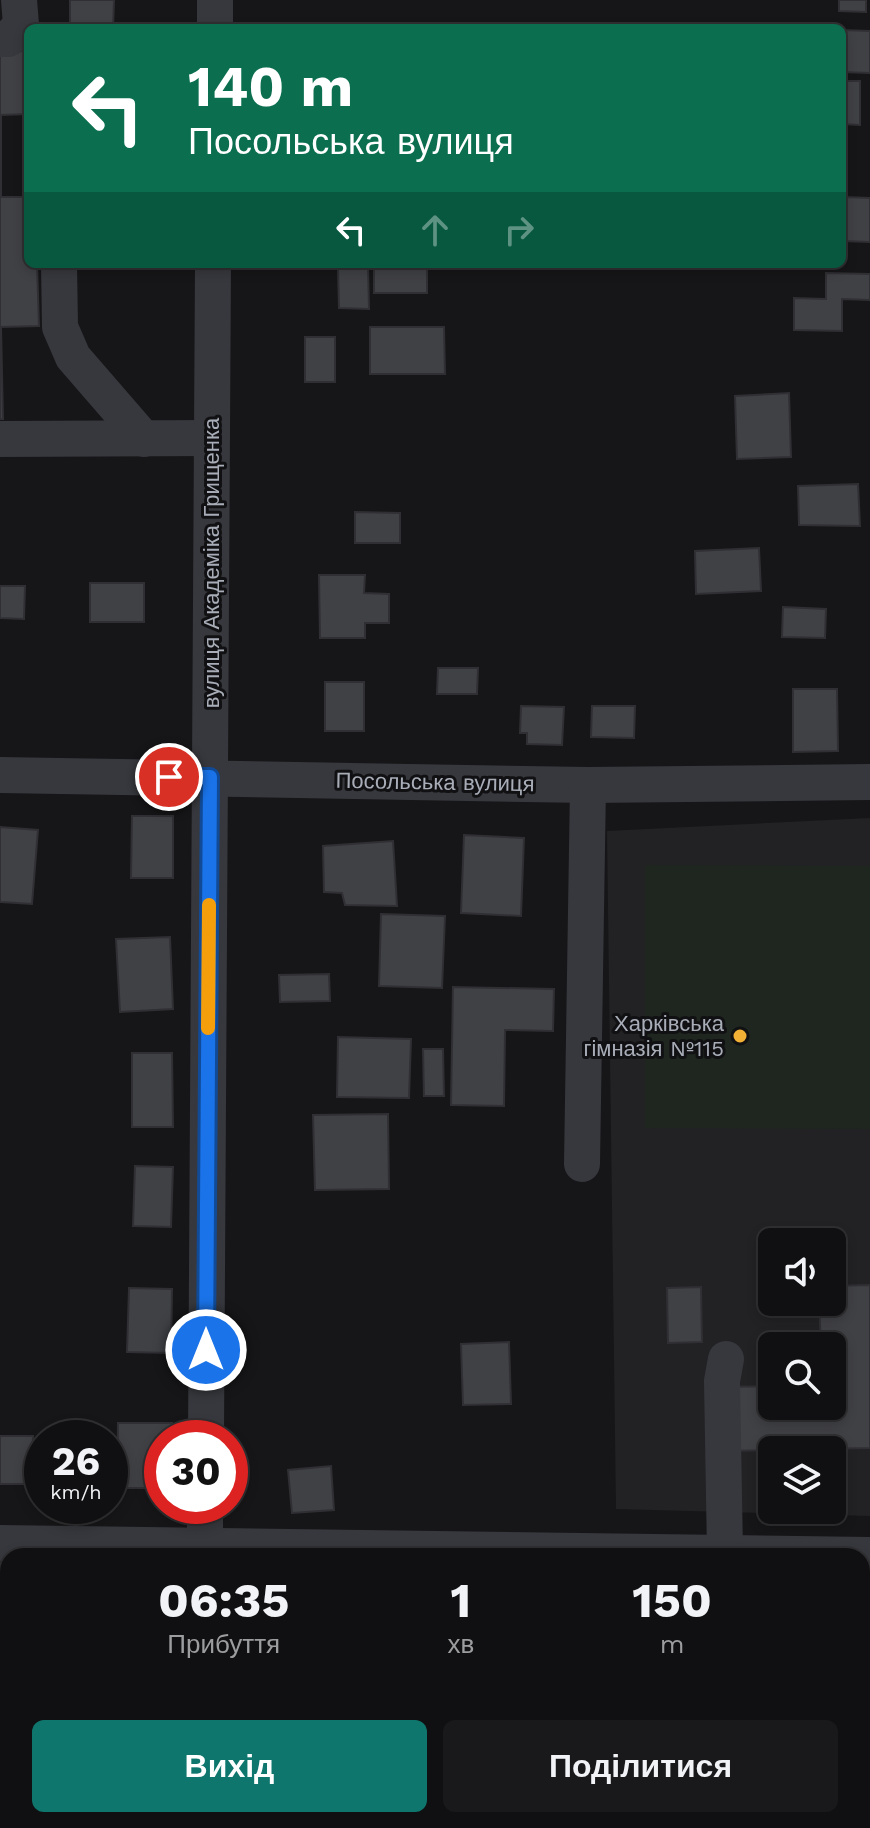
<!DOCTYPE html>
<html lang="uk">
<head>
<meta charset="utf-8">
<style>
  :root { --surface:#101012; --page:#19191b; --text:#f1f3f6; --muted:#9c9d9f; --line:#303032; --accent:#0f766e }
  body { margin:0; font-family:"Work Sans",sans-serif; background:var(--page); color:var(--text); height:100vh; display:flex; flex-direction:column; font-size:30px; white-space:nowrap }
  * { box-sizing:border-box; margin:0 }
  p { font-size:26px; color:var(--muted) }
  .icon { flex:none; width:44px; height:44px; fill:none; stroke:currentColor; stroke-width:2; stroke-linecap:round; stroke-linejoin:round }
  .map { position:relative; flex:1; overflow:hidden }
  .sheet { position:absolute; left:0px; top:1548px; width:870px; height:280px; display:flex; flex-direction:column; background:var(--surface); border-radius:24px 24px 0 0; box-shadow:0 4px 12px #0003,0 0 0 2px var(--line) }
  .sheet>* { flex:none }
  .top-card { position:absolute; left:24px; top:24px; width:822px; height:244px; border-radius:12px; box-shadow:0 4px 12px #0003,0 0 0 2px var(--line); background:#0b6e4f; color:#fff; overflow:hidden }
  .controls { position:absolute; left:758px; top:1228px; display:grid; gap:16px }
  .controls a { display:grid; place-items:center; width:88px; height:88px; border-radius:12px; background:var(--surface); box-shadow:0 4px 12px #0003,0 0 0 2px var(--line); font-size:40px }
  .speed { position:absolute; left:24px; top:1420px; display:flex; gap:16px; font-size:40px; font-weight:700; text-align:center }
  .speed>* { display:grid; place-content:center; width:104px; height:104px; border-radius:50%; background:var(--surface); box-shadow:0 4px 12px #0003,0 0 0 2px var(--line); line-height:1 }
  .speed small { font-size:20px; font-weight:400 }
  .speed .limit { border:12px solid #d22; background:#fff; color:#111 }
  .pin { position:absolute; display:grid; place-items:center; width:68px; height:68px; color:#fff; margin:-34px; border:4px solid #fff; border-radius:50%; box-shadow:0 2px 8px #0007 }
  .me { position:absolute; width:88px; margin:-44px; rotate:0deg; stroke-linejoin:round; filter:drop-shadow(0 0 6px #0008) }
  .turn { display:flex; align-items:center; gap:28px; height:168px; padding:0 32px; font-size:36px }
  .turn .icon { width:104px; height:104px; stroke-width:2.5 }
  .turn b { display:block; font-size:56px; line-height:68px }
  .lanes { display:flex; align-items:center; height:76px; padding:0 32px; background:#0003; justify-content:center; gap:40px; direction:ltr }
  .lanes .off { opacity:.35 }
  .eta { display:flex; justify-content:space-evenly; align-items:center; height:136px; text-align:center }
  .eta b { font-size:48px; font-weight:700; line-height:56px }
  .button { display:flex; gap:16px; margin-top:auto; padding:16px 32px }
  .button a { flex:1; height:92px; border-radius:12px; background:var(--accent); color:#fff; font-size:32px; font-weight:700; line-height:92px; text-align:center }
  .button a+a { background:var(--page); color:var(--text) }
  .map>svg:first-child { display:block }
</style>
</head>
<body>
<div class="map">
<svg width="870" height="1828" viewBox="0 0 870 1828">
  <rect width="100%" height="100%" fill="#161618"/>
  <path fill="#222225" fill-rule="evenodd" d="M870 818V1516L616 1509 607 831ZM772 1242H832V1302H772ZM772 1346H832V1406H772ZM772 1450H832V1510H772Z"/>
  <polygon fill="#1e261f" points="645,865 870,866 870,1129 645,1128"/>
  <g fill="#404145" stroke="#303034" stroke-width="2">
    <polygon points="70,0 114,0 113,28 70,28"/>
    <polygon points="839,0 866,0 866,12 839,11"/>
    <polygon points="842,30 870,31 870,73 842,72"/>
    <polygon points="28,51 28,114 1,115 1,197 28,197 28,264 37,264 39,326 1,327 3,419 0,419 0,52"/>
    <polygon points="842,81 860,81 860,125 842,124"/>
    <polygon points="844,197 870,198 870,242 843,241"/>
    <rect x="374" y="264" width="53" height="29"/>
    <polygon points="338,268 368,268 369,309 339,308"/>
    <polygon points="826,273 870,274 870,300 842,299 842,331 794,330 794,298 826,299"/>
    <polygon points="370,327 444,327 445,374 370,374"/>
    <rect x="305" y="337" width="30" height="45"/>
    <polygon points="789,393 791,457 737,459 735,396"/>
    <polygon points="858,484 860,526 799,525 798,486"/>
    <polygon points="355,512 400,513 400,543 355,543"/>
    <polygon points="759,548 761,591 696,594 695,551"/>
    <polygon points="319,575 365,575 364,593 389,594 389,623 365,623 365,638 320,638"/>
    <rect x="90" y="583" width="54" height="39"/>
    <polygon points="0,586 25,586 24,619 0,618"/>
    <polygon points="783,607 826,609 825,638 782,637"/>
    <polygon points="438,668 478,668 477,694 437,694"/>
    <rect x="325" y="682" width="39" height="49"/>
    <polygon points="793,689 837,689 838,751 793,752"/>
    <polygon points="521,706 564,707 562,745 527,744 527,733 520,733"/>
    <polygon points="592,706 635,706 634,738 591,737"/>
    <polygon points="132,816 173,816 173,878 131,878"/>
    <polygon points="0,827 38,830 32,904 0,902"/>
    <polygon points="464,835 524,838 521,916 461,913"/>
    <polygon points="393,841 397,906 345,905 342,893 324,892 323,846"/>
    <polygon points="381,914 445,916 442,988 379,986"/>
    <polygon points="170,937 173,1009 120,1012 116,939"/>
    <polygon points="329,974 330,1001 280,1002 279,975"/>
    <polygon points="453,987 554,989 553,1031 505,1030 504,1106 451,1105"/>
    <polygon points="338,1037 411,1039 409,1098 337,1097"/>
    <polygon points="423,1049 443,1049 444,1096 424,1096"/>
    <polygon points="132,1053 172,1053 173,1127 132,1127"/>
    <polygon points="388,1114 389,1189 315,1190 313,1115"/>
    <polygon points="135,1166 173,1167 171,1227 133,1226"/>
    <polygon points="870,1285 870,1448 726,1451 724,1387 772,1386 772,1406 832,1406 832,1346 821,1346 819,1302 832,1302 832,1286"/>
    <polygon points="701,1287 702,1342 668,1343 667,1288"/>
    <polygon points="129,1288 172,1289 171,1353 127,1352"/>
    <polygon points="509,1342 511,1404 463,1405 461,1344"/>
    <polygon points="118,1423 172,1423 172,1438 162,1438 162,1488 117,1488"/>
    <polygon points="0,1436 33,1436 31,1484 0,1484"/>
    <polygon points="331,1466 334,1510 292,1513 288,1470"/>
    <rect x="862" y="1683" width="8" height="61"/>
    <rect x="0" y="1702" width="8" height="33"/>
    <rect x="671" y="1820" width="91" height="8"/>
  </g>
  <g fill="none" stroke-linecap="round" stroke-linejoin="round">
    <polyline stroke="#3d3f44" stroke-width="5" stroke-dasharray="4 6" stroke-linecap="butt" points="166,1820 166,1828"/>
    <g stroke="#37383d" stroke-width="36">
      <polyline points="215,28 215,0"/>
      <polyline points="0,39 8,39 21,25 19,0"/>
      <polyline points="59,264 60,327 73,357 144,439"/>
      <polyline points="0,439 212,438"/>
      <polyline points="0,775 588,785 870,782"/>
      <polyline points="582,1164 588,785"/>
      <polyline points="206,1438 213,264"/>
      <polyline points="0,1543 870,1555"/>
      <polyline points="725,1553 722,1381 726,1359"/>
      <polyline points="205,1556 205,1506"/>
      <polyline points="862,1795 870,1795"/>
      <polyline points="204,1828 204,1820"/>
    </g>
  </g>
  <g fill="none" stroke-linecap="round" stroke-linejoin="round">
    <defs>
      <polyline id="route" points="169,777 210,777 206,1350"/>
    </defs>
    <use href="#route" stroke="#114b97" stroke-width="20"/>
    <use href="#route" stroke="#1a73e8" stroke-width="14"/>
    <polyline stroke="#f59e0b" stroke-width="14" points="208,1028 209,905"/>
  </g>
  <circle fill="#f2b134" stroke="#111113" stroke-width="3" cx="740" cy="1036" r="8"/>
  <g text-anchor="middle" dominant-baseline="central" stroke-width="6" stroke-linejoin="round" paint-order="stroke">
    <g font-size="22" fill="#a8adb8" stroke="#111113">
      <text transform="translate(211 563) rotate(-90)">вулиця Академіка Грищенка</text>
      <text transform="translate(435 782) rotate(1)">Посольська вулиця</text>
    </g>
    <g font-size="22" fill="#a8adb8" stroke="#111113" text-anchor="end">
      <text x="724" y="1023">Харківська<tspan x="724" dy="25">гімназія №115</tspan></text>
    </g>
  </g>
</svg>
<div class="controls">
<a><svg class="icon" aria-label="sound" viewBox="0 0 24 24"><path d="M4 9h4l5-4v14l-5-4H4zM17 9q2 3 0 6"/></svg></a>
<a><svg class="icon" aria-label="search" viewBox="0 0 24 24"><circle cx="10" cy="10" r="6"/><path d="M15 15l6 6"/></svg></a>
<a><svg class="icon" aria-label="layers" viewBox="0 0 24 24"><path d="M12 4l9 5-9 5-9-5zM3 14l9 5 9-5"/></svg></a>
</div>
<div class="speed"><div>26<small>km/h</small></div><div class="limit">30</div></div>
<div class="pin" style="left:169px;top:777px;background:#d93025"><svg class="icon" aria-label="arrive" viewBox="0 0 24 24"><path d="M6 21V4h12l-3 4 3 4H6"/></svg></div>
<svg class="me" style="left:206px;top:1350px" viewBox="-20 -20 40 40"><circle r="17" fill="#1a73e8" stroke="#fff" stroke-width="3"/><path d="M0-11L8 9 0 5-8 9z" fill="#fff"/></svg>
<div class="top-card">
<div class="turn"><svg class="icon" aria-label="left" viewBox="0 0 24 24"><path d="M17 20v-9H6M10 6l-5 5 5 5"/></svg><div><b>140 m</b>Посольська вулиця</div></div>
<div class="lanes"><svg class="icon" aria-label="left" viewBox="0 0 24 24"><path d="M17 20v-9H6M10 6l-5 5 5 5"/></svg><svg class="icon off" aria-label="ahead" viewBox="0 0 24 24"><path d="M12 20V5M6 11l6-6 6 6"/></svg><svg class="icon off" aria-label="right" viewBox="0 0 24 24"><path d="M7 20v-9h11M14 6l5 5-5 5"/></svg></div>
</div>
<section class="sheet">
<div class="eta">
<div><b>06:35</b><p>Прибуття</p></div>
<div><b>1</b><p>хв</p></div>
<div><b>150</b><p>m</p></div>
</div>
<div class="button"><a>Вихід</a><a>Поділитися</a></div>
</section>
</div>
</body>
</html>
